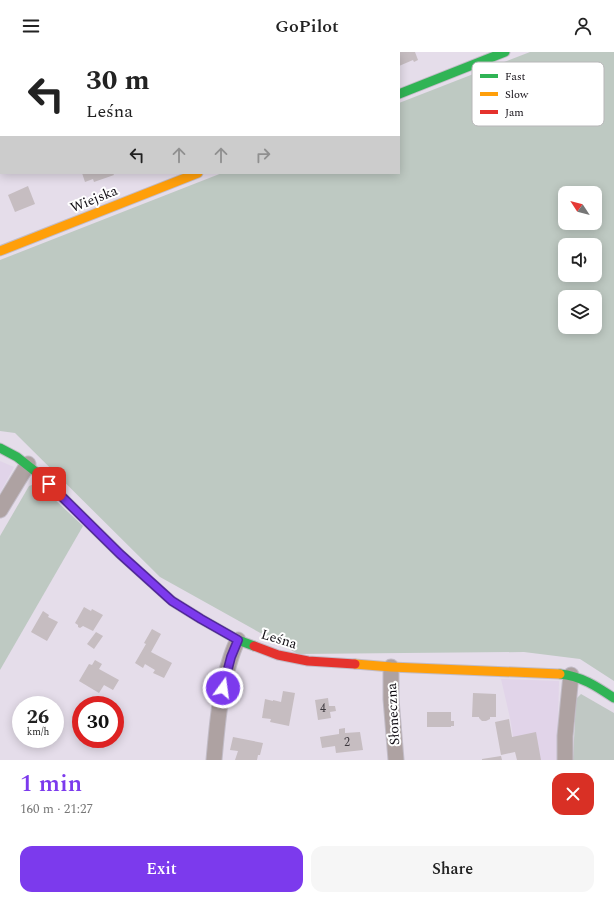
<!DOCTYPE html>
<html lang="en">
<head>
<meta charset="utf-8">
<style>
  :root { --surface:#fff; --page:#f6f6f6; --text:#222; --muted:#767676; --accent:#7c3aed }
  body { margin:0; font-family:Spectral,serif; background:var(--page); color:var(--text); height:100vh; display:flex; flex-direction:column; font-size:15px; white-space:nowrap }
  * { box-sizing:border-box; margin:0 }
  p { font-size:13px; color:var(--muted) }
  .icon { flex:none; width:22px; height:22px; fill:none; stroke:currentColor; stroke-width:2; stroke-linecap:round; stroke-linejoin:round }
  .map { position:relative; height:708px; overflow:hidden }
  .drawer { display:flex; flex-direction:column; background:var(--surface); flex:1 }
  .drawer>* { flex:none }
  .guide { position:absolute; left:0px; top:0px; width:400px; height:122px; box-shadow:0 2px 10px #0003; background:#fff; color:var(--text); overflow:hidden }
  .needle { width:26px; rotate:306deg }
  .fabs { position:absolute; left:558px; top:134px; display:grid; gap:8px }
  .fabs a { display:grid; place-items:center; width:44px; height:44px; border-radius:8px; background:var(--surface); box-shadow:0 2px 10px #0003; font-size:20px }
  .speed { position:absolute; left:12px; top:644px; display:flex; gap:8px; font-size:20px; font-weight:700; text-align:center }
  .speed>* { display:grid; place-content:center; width:52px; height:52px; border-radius:50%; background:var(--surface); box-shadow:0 2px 10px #0003; line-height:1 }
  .speed small { font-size:10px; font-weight:400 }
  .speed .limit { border:6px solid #d22; background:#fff; color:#111 }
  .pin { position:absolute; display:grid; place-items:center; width:34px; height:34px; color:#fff; margin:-17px; border-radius:8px; box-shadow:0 2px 6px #0006 }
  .me { position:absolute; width:44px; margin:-22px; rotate:14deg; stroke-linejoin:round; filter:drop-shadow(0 0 3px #0008) }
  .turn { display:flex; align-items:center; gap:14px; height:84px; padding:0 20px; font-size:18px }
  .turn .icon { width:52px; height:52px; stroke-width:2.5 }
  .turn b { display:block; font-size:28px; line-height:34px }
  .lanes { display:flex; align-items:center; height:38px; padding:0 20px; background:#0003; justify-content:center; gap:20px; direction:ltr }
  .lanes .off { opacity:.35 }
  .round { display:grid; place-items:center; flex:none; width:42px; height:42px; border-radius:12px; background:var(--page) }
  .overview { display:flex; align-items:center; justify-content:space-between; height:68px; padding:0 20px }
  h1 { font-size:24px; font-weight:600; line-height:30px; color:var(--accent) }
  .action { display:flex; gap:8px; margin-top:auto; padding:8px 20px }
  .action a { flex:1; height:46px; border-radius:12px; background:var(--accent); color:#fff; font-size:16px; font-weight:600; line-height:46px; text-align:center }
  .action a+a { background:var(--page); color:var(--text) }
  header { display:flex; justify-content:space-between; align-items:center; height:52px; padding:0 20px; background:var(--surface); font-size:18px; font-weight:600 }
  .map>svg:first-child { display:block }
</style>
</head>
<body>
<header><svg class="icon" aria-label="menu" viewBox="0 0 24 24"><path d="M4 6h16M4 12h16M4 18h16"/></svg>GoPilot<svg class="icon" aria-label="person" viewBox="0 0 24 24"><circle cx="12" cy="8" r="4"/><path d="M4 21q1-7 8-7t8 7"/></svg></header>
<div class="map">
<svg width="614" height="708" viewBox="0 0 614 708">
  <rect width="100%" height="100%" fill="#e5ddea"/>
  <g fill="#e1d4e9">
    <polygon points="0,409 14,415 0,441"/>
    <polygon points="501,627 559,629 557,708 517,708 510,666"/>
  </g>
  <polygon fill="#c0c8c4" points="581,642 614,661 614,708 573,708 576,647"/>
  <g fill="#bec9c2" fill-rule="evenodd">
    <path d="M530 0H614V629L580 607 524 600 298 602 160 525 15 381 0 379V208L222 121H399V51ZM565 141H595V171H565ZM565 193H595V223H565ZM565 245H595V275H565Z"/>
    <polygon points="37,431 83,474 0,618 0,484 29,434"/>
  </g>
  <g fill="#c6bdc1">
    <polygon points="399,0 415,0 418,8 414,10 413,8 399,14"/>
    <polygon points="82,121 113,121 114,123 94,130 93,127 85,130"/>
    <polygon points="28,134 35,152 15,160 8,143"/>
    <polygon points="84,555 91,559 92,557 103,563 93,579 83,574 80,576 78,575 78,573 75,571"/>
    <polygon points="43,559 49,563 48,565 58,570 47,589 31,580"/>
    <polygon points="152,577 161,582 151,600 172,611 164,626 153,621 155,618 145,612 143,616 135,611 146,592 144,591"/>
    <polygon points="96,580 103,584 94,597 87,592"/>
    <polygon points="95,608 102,612 99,617 119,628 113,638 104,633 99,641 79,629 89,612 92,613"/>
    <polygon points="283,639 295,641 289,674 270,670 271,667 262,666 265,647 273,649 273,648 281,650"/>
    <polygon points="473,641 496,642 496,665 490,665 490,667 486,669 482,669 479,666 479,665 472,665"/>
    <polygon points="328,646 329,654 335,654 336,659 330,660 331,666 318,668 315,648"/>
    <polygon points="427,660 451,660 451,669 454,669 454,674 451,674 451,675 427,675"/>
    <polygon points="509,667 512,685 536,680 541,708 517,708 515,700 501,703 495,670"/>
    <polygon points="345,676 345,681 360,680 363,698 336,701 335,694 322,696 320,685 339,682 339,677"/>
    <polygon points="233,685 263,691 260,703 258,703 257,708 235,708 238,699 230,698"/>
    <polygon points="501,704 502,708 482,708 482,707"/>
  </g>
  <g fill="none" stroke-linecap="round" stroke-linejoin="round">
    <defs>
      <g id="street">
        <polyline points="41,1 44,0"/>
        <polyline points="0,17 1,17"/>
        <polyline points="0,458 28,412"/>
        <polyline points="391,615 391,647 396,708"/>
        <path d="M214 708C217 674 220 638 231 605 233 599 235 593 238 588"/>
        <polyline points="565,708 565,684 571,623"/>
      </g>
      <g id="fast">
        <polyline points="399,42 505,0"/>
        <polyline points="0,396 17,405 41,424 120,502 172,549 201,567 238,588 254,594"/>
        <path d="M560 622C581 624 596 634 614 646"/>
      </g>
      <g id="slow">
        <polyline points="0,199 198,121"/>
        <polyline points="355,612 391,615 560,622"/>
      </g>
      <polyline id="jam" points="254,594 278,603 308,609 355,612"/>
    </defs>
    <use href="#street" stroke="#c2bcc7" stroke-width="17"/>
    <use href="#fast" stroke="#c2bcc7" stroke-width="11"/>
    <use href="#slow" stroke="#c2bcc7" stroke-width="11"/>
    <use href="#jam" stroke="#c2bcc7" stroke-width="11"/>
    <polyline stroke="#ada4a7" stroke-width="2.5" stroke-dasharray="3 3" stroke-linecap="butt" points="21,1 23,0"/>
    <use href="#street" stroke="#aea2a2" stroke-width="15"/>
    <use href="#fast" stroke="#30b455" stroke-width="9"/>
    <use href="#slow" stroke="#ff9f0a" stroke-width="9"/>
    <use href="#jam" stroke="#e5322d" stroke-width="9"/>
  </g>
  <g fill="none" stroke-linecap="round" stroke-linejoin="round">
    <defs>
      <polyline id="route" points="49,432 120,502 172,549 201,567 238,588 231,605 223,636"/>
    </defs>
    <use href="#route" stroke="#51269a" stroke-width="10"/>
    <use href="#route" stroke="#7c3aed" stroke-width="7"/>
  </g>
  <g text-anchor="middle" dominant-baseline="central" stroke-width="4" stroke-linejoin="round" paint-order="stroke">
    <g font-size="12" fill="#3d383e">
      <text x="323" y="656">4</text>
      <text x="347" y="690">2</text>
    </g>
    <g font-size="14" fill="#0f0b12" stroke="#fff">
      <text transform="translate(94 147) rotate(-22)">Wiejska</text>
      <text transform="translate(279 587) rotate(17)">Leśna</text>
      <text transform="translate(393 662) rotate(-93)">Słoneczna</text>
    </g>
  </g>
  <rect x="472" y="10" width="132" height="64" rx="6" fill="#fff" stroke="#b7b6b8" stroke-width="1"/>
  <rect x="480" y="22" width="18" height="4" fill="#30b455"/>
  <rect x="480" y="40" width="18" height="4" fill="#ff9f0a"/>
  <rect x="480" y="58" width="18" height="4" fill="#e5322d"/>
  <g font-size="11" fill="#0f0b12">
    <text x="505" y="28">Fast</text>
    <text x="505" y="46">Slow</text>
    <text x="505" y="64">Jam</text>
  </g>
</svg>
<div class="fabs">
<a><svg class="needle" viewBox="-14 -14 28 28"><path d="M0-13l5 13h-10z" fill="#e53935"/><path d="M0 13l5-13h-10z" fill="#767676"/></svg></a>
<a><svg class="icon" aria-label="sound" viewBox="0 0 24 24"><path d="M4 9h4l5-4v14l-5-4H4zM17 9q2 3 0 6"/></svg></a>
<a><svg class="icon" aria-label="layers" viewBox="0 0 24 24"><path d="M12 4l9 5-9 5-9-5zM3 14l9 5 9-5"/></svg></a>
</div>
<div class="speed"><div>26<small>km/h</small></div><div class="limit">30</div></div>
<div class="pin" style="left:49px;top:432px;background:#d93025"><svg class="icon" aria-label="arrive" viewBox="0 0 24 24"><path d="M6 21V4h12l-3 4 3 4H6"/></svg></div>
<svg class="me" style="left:223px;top:636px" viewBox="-20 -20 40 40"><circle r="17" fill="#7c3aed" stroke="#fff" stroke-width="3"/><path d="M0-11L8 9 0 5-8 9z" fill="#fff"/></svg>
<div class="guide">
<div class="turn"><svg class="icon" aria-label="left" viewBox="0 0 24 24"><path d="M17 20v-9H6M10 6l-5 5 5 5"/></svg><div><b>30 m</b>Leśna</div></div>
<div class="lanes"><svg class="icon" aria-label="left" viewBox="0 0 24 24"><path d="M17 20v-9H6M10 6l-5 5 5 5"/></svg><svg class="icon off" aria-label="ahead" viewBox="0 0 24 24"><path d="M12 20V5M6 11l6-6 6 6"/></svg><svg class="icon off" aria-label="ahead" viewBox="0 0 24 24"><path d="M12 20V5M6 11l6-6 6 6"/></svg><svg class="icon off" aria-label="right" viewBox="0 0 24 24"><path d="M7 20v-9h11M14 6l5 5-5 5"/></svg></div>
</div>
</div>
<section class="drawer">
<div class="overview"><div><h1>1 min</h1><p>160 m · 21:27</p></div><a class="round" style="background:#d93025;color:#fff"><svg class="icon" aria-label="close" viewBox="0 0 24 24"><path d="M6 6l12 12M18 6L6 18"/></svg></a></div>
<div class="action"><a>Exit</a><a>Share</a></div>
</section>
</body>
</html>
